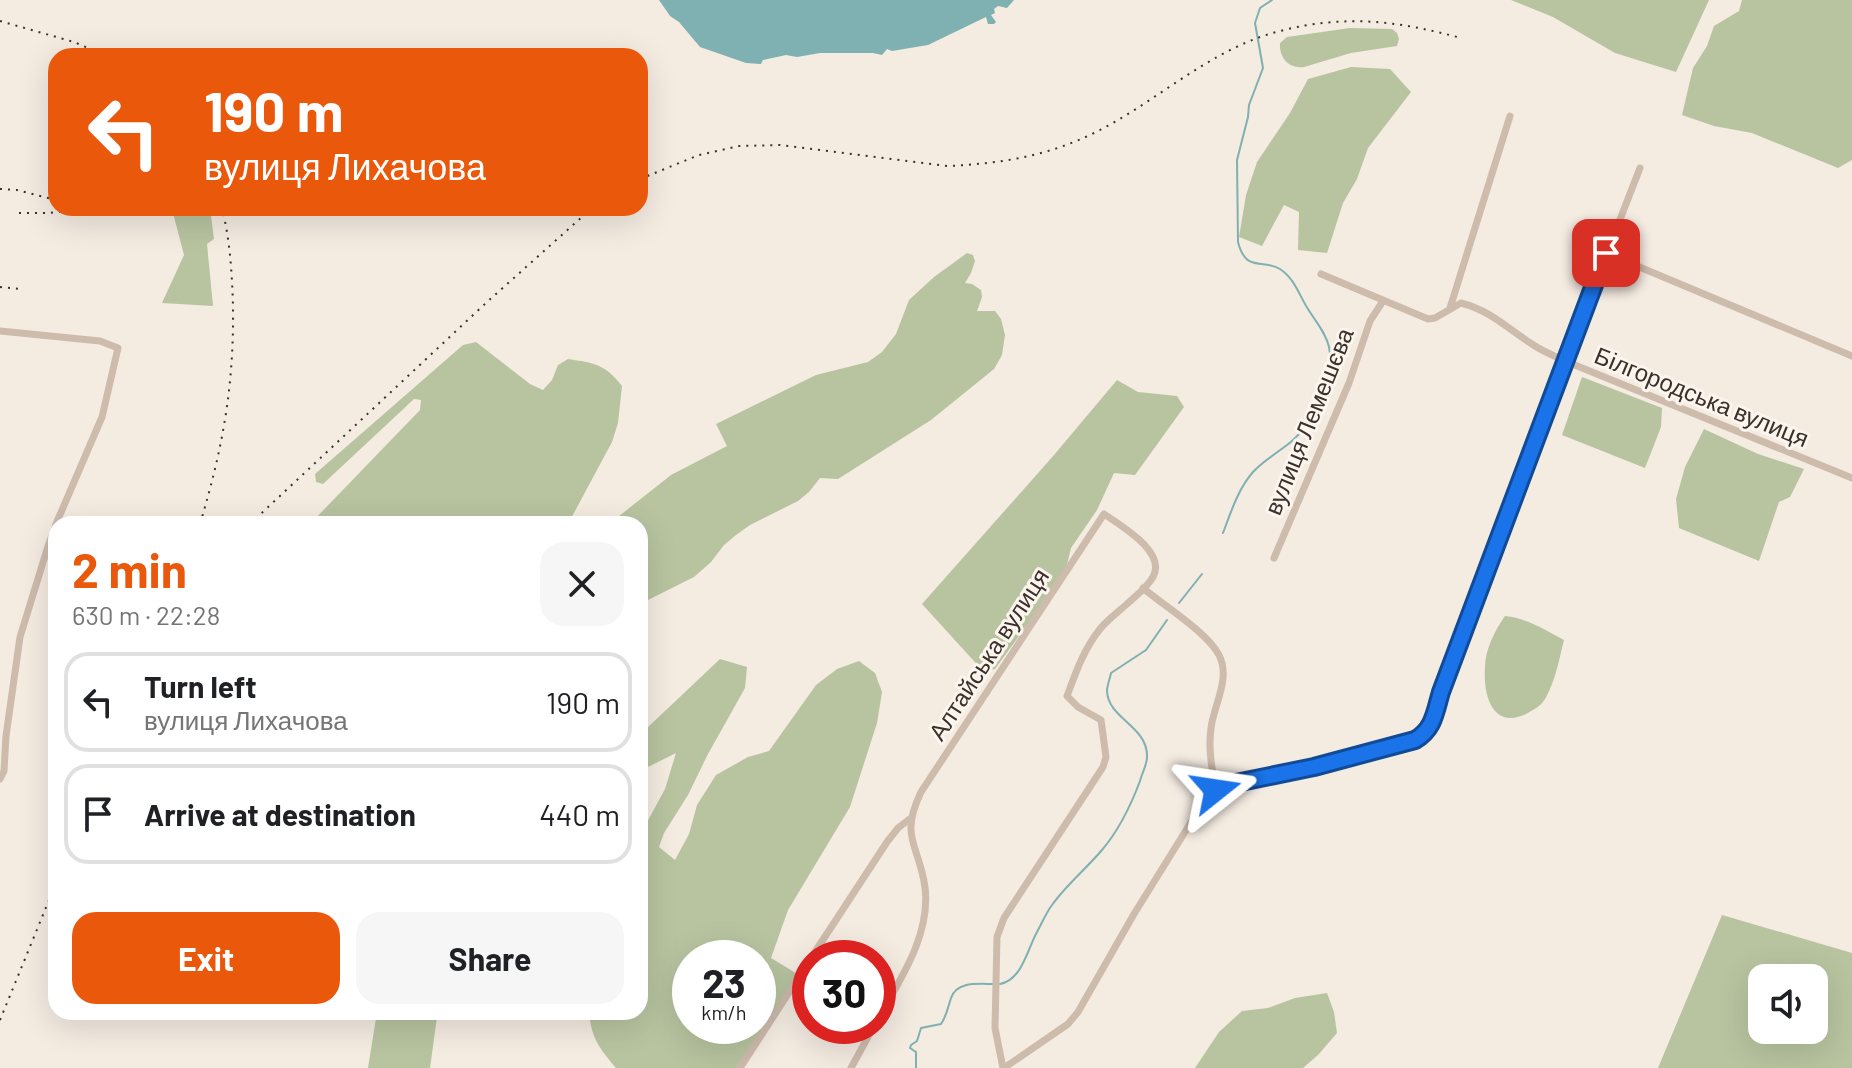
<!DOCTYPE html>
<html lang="en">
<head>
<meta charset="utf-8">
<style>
  :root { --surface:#fff; --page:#f6f6f6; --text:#202124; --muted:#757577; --line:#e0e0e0; --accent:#ea580c }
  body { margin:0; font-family:Barlow,sans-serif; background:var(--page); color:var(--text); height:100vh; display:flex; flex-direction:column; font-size:30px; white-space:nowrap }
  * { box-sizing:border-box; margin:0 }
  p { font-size:26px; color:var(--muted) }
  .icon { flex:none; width:44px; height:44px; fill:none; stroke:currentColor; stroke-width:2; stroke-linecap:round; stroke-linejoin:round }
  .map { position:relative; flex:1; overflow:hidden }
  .sheet { position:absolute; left:48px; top:516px; width:600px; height:504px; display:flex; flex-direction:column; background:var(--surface); border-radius:24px; box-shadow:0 8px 32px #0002 }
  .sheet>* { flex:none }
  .banner { position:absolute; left:48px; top:48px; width:600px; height:168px; border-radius:24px; box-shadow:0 8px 32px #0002; background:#ea580c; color:#fff; overflow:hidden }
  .buttons { position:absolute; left:1748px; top:964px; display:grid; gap:16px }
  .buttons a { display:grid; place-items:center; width:80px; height:80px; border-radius:16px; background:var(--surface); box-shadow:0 8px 32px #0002; font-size:40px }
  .speed { position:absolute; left:672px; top:940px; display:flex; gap:16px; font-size:40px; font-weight:700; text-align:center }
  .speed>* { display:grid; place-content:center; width:104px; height:104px; border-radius:50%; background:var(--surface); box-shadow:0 8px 32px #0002; line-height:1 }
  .speed small { font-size:20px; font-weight:400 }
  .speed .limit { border:12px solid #d22; background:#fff; color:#111 }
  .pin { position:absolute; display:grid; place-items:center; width:68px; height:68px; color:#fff; margin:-34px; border-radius:16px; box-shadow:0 4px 12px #0006 }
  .me { position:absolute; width:88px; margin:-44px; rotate:75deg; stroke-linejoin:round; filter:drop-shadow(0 0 6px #0008) }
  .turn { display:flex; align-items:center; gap:28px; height:168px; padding:0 24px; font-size:36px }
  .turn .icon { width:104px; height:104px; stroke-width:2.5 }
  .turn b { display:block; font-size:56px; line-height:68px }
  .round { display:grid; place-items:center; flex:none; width:84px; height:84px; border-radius:24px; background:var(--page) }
  .headline { display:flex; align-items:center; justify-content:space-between; height:136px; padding:0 24px }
  h1 { font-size:48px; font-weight:700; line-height:60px; color:var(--accent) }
  .button { display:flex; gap:16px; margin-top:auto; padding:16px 24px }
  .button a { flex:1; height:92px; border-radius:24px; background:var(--accent); color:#fff; font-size:32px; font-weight:700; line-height:92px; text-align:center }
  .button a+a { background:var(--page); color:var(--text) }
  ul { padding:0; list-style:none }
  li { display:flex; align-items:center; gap:24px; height:100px; margin:0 16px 12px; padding:0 8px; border:4px solid var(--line); border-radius:24px }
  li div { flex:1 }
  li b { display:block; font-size:30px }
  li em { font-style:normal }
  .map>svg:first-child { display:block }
</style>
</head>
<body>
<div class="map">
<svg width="1852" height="1068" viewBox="0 0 1852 1068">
  <rect width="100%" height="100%" fill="#f4ebe1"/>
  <g fill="#b8c4a0" fill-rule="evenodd">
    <polygon points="1511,0 1709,0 1676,72 1615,53 1553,17"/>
    <polygon points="1742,0 1852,0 1852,160 1838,168 1752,133 1714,126 1682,115 1693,68 1707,46 1714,26 1739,11"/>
    <path d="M1350 28 1392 29 1397 33 1399 39 1397 46 1351 53 1304 67C1288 69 1279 57 1280 43L1287 37Z"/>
    <polygon points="1351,67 1390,69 1411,92 1368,148 1357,179 1343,203 1327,253 1298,250 1299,212 1284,205 1262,246 1239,237 1246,195 1257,162 1290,113 1308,79"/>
    <polygon points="176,208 210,208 214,239 207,244 213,306 162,303 184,255 173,213"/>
    <polygon points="967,253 973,255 975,261 971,273 965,283 972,284 981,290 982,297 977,311 995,311 1001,319 1005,335 1002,355 994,369 931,420 838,479 820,478 809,492 798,501 750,525 736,535 724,545 711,562 694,577 640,604 640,524 609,524 671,475 727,446 716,424 816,375 868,362 882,352 896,334 909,300 934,277"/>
    <path d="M476 342 530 384 543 390 552 380 558 365 568 359C594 363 605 364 622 386L618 423 612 442 568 524H310L420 410 421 400 414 399 323 484 316 482 315 474 463 345Z"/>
    <polygon points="1582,377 1662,408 1661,427 1645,468 1562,435"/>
    <polygon points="1117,380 1138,392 1177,396 1184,407 1135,475 1114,473 1097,510 1071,548 1065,573 995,669 983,671 922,604 1054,455"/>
    <polygon points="1704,429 1758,454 1804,469 1790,497 1779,502 1759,561 1679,528 1676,499 1685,467"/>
    <path d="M1505 616C1527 618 1545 630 1564 640 1559 660 1555 682 1545 699 1540 707 1533 710 1526 714 1492 730 1483 694 1485 667 1485 650 1495 630 1505 616Z"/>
    <path d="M720 659 747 667 745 688 708 754 688 795 664 833 659 847 675 860 689 834 697 805 716 775 748 757 769 751 816 685 837 669 859 661 875 673 882 692 877 723 850 807 788 910 771 958 799 975 740 1068H616C600 1049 591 1038 589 1012H640V835L665 789 676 753 640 771V742L647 728ZM690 958H758V1026H690Z"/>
    <path d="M1722 915 1852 953V1068H1658ZM1762 978H1814V1030H1762Z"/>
    <polygon points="1327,993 1334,1012 1337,1033 1318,1055 1303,1068 1195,1068 1219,1032 1242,1011 1268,1008 1295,998"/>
    <polygon points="377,1012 436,1012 437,1017 430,1068 368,1068"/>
  </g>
  <polygon fill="#7fb0b2" points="659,0 1014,0 1007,8 998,6 994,9 995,13 991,15 996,22 994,24 988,24 986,17 928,45 892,51 887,49 882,55 873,53 820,53 797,57 786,55 763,60 761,64 746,63 700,47 679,22 670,16"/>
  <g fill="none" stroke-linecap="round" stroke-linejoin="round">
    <g stroke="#7fb0b2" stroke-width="2">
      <path d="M1223 533C1231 512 1238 489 1253 472 1264 460 1279 452 1292 441 1316 420 1336 379 1329 347 1326 333 1316 322 1308 309 1299 295 1295 279 1280 269 1261 258 1246 273 1238 242L1237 160 1248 117 1249 105 1263 68 1255 23 1260 8 1272 0"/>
      <polyline points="1179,603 1202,574"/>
      <path d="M1000 984C1022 980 1027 950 1037 932 1042 923 1046 913 1052 905 1066 885 1086 869 1102 850 1119 830 1131 805 1140 781 1142 773 1147 765 1147 757 1148 726 1108 719 1107 691 1107 685 1110 679 1111 673L1146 650 1167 620"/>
      <path d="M916 1068V1052L910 1048 911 1045 917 1041 921 1028 941 1024C947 1015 948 1007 951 998 957 981 978 984 993 984"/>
    </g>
    <g stroke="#cdbbac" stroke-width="7">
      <polyline points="1606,253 1852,356"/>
      <path d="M1321 274 1428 319 1435 318 1461 303C1492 311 1509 330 1535 346 1544 352 1555 356 1565 361L1852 478"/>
      <polyline points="1450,308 1510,116"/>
      <polyline points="0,331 100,341 118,348 102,417 56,524"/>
      <polyline points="1274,558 1349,383 1370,321 1383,301"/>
      <path d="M1143 588C1164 606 1207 632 1219 655 1231 679 1214 704 1211 728 1208 750 1212 769 1216 790"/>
      <polyline points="0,779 4,771 6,736 20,637 49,543 56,525"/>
      <polyline points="811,958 887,842 898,828 911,818"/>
      <path d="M878 1019C900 980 931 935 925 887 919 844 899 838 921 792L1104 514C1121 526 1167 552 1153 577 1147 588 1135 596 1127 604 1118 612 1107 620 1100 629 1084 649 1076 672 1067 696L1078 707 1101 720 1106 757 1103 767 1004 918 997 937 995 1028 1003 1068"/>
      <polyline points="740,1068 810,960"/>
      <polyline points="851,1068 874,1026"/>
      <path d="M1004 1068 1068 1024 1078 1012 1134 914 1198 811 1216 790 1226 785 1314 767 1415 740C1434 729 1435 712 1441 692L1565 361 1640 168"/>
    </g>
    <g stroke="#3b302b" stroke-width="2" stroke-dasharray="2 6" stroke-linecap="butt">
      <polyline points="0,21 74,42 107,56"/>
      <path d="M640 179 699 155 739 146 780 145 947 166C998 164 1048 156 1094 133 1157 102 1211 48 1280 31 1345 14 1398 21 1461 38"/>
      <polyline points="0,189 17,190 56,200"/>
      <polyline points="19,213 49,213 87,208"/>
      <polyline points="0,287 20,289"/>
      <path d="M200 524C223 447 234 386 233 306 232 273 230 240 222 208"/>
      <polyline points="250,524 487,302 592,208"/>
      <polyline points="0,1020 56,883"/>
    </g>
  </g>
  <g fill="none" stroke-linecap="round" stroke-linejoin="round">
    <defs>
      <path id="route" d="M1216 790 1226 785 1314 767 1415 740C1434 729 1435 712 1441 692L1606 253"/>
    </defs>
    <use href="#route" stroke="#114b97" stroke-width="20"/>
    <use href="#route" stroke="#1a73e8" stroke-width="14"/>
  </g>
  <g text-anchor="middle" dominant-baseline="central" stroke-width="6" stroke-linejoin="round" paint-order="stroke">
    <g font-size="24" fill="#3b302b" stroke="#fbf5ee">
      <text transform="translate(1702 396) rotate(22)">Білгородська вулиця</text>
      <text transform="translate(1308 421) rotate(-68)">вулиця Лемешєва</text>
      <text transform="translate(988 654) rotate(-57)">Алтайська вулиця</text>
    </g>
  </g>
</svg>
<div class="buttons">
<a><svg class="icon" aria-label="sound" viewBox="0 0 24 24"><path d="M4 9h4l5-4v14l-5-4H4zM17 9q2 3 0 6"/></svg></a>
</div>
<div class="speed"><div>23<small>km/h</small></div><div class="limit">30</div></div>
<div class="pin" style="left:1606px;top:253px;background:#d93025"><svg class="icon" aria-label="arrive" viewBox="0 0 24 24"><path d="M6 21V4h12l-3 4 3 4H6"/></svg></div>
<svg class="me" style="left:1216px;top:790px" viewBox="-20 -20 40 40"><path d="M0-17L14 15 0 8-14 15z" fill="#1a73e8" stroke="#fff" stroke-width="4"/></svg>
<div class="banner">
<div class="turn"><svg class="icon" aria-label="left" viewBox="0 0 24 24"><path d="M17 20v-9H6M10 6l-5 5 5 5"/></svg><div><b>190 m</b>вулиця Лихачова</div></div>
</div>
<section class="sheet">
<div class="headline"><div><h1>2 min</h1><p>630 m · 22:28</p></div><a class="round"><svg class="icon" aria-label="close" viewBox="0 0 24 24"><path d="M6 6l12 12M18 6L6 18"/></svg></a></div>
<ul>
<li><svg class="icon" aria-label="left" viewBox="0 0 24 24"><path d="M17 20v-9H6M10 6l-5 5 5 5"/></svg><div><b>Turn left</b><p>вулиця Лихачова</p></div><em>190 m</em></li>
<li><svg class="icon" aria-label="arrive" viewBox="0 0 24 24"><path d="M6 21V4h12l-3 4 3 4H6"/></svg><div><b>Arrive at destination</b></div><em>440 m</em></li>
</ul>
<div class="button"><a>Exit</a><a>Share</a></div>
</section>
</div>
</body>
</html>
